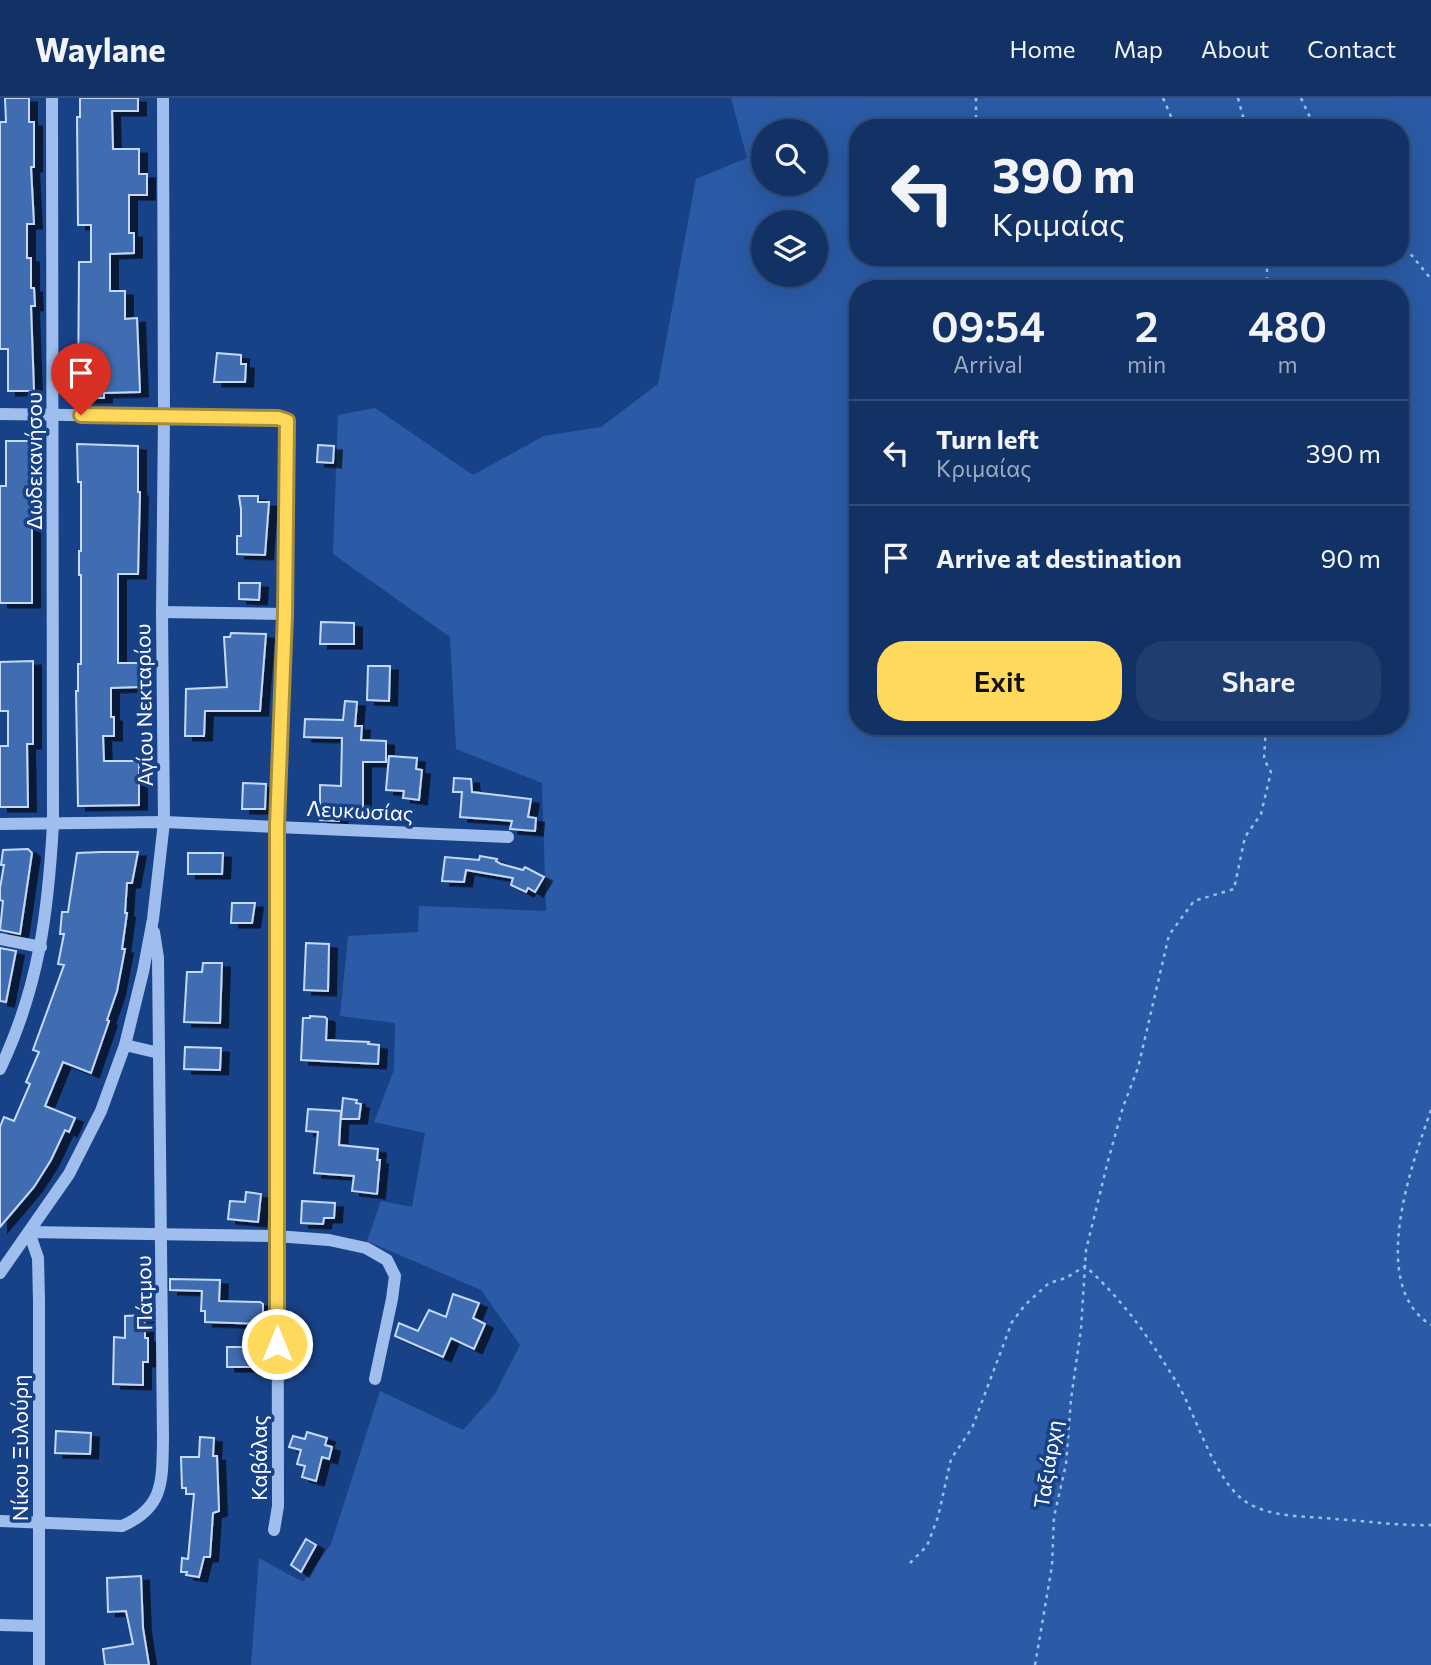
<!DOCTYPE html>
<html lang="en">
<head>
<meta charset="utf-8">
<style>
  :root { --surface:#123266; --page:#1f3e6f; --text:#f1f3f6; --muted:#9caabf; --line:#314d7a; --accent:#ffd95c }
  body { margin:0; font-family:Commissioner,sans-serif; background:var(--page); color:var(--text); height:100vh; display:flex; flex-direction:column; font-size:26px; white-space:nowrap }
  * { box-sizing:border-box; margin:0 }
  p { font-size:23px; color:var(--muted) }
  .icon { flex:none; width:38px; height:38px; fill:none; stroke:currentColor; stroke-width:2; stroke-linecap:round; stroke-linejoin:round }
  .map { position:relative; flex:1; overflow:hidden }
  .panel { position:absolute; left:849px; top:182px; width:560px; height:455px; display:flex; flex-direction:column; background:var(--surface); border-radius:28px; box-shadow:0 7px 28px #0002,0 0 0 2px var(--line) }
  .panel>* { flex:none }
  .banner { position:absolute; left:849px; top:21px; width:560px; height:147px; border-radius:28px; box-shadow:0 7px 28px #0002,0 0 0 2px var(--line); background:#123266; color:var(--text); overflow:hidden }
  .controls { position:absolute; left:751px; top:21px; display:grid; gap:14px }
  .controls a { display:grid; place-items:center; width:77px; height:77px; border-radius:50%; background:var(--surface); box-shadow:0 7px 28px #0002,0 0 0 2px var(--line); font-size:35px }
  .pin { position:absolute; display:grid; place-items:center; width:60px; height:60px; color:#fff; margin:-72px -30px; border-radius:50% 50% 50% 0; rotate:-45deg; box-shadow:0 0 7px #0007 }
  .pin .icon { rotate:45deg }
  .me { position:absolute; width:77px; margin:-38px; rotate:0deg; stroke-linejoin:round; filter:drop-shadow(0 0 5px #0008) }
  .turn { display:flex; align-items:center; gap:24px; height:147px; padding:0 28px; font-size:32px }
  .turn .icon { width:91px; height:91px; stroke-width:2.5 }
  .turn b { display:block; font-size:49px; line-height:60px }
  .eta { display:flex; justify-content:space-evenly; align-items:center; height:119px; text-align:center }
  .eta b { font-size:42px; font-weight:600; line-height:49px }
  .action { display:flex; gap:14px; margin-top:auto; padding:14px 28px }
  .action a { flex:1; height:80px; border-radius:28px; background:var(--accent); color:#111; font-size:28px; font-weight:600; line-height:80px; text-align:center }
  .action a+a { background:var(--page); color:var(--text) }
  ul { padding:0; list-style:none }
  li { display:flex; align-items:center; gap:21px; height:105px; padding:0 28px; border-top:2px solid var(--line) }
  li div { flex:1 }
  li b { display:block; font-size:26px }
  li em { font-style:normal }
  header { display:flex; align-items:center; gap:42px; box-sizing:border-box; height:98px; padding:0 35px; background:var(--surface); border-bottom:2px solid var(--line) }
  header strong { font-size:33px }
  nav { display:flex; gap:38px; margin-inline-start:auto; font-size:24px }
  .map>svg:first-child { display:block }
</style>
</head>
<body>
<header>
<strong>Waylane</strong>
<nav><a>Home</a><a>Map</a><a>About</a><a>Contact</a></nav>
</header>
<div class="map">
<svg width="1431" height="1567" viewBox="0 0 1431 1567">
  <defs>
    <filter id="shadow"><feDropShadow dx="8" dy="4.5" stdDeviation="0" flood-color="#0009"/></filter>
  </defs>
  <rect width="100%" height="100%" fill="#184288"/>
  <path fill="#2b5ba6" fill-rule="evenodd" d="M731 0H1431V1567H251L259 1460 303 1484 331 1446 380 1293 463 1332 495 1296 520 1247 481 1192 367 1143 381 1103 412 1109 425 1035 374 1024 394 972 395 925 340 918 348 838 418 834 419 808 546 813 542 685 456 651 450 539 333 456 338 317 375 310 473 377 544 338 601 329 658 286 696 81 747 60ZM858 30H1400V159H858ZM763 33H816V86H763ZM763 124H816V177H763ZM858 191H1400V628H858Z"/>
  <g fill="#406cb1" stroke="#c5dafa" stroke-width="2" filter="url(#shadow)">
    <polygon points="5,0 29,0 29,24 34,24 34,69 31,69 34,126 27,126 27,160 31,160 31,190 34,190 35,208 31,208 34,293 8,293 8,251 0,251 0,24 6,24"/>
    <polygon points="80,0 138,0 138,13 112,13 113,51 139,51 139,76 147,76 147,97 129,97 129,135 134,135 134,155 110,156 110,193 125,193 125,221 137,220 140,294 104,295 104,300 78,300 79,164 91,164 91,127 78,127 77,19 80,19"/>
    <polygon points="217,255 241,257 241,266 246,266 245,284 214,284"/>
    <polygon points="6,343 32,343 32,505 0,505 0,388 6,388"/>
    <polygon points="77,346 138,348 138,394 140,394 138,476 118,476 118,565 139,565 139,589 111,590 111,619 114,619 114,638 103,638 104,663 139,663 139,707 78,708 76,593 78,593 78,566 81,566 81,477 79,477 79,453 81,453 81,384 78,384"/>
    <polygon points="318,347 334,348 333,365 317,364"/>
    <polygon points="239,398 258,398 258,404 269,404 265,457 237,456 237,438 241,438 241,411"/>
    <polygon points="239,485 260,485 259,502 239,501"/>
    <polygon points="321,524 354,525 354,546 320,546"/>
    <polygon points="231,535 266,536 260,613 205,613 204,638 185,638 186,591 227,589 224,539 230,539"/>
    <polygon points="33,563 33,646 27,646 28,709 0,709 0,648 8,648 8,613 0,613 0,564"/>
    <polygon points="368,568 390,568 389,603 367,602"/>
    <polygon points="345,603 357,604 355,628 362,628 361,642 386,643 386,664 363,664 363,718 339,718 339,723 320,722 320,687 341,688 342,640 304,639 305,621 343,622"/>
    <polygon points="389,658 417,660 416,671 422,672 419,702 403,700 404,693 386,692"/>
    <polygon points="454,680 471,681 472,694 531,701 528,719 536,720 535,733 510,731 512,723 460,719 462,694 453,694"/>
    <polygon points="243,685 266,686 265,711 242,711"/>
    <polygon points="28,751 32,755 20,836 0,832 3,803 0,802 0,790 4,767 1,767 3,752"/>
    <polygon points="101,754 138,754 132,785 127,785 125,815 127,815 122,851 125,851 117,893 107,922 109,923 91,975 63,964 45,1008 75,1020 69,1034 65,1032 51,1062 34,1089 0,1129 0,1029 4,1019 14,1023 30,986 26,984 39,954 33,952 64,867 58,866 64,836 60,836 62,814 68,814 77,755"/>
    <polygon points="188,755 223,755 222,776 188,776"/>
    <polygon points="480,758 497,761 496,763 501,766 523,772 525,769 544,779 535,794 528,790 526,794 511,787 513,780 466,772 464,784 442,783 445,759 479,762"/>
    <polygon points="232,805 255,805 252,825 231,825"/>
    <polygon points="306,845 329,846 328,893 304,892"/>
    <polygon points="0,850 16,853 6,904 0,903"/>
    <polygon points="203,865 222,865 220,925 184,924 187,874 202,874"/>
    <polygon points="310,918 325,919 327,921 326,942 369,944 368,946 379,947 378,966 301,962 303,920 310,920"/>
    <polygon points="185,949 221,950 220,972 184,971"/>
    <polygon points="343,1000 357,1002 356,1005 361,1006 359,1021 341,1021"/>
    <polygon points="308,1011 341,1013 339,1047 378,1051 377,1062 380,1062 377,1096 352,1093 354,1078 314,1075 318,1034 306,1033"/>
    <polygon points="246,1094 261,1096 258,1124 228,1121 230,1103 245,1104"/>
    <polygon points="302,1103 335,1105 334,1120 324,1120 323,1126 301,1125"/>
    <polygon points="170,1181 220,1182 219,1203 260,1204 263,1206 263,1226 205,1224 205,1213 201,1213 202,1193 170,1192"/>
    <polygon points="453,1196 479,1205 473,1220 485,1226 474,1251 451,1240 443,1259 395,1238 399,1225 418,1233 429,1212 446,1219"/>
    <polygon points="145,1217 145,1240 148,1240 148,1264 143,1264 143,1287 113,1286 114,1239 125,1240 125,1218"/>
    <rect x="227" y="1249" width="35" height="20"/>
    <polygon points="56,1333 91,1335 90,1356 55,1355"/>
    <polygon points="307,1334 327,1340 325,1347 332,1349 329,1361 322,1359 316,1383 302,1379 305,1368 297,1366 301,1352 289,1349 293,1338 305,1341"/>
    <polygon points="200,1339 214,1340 213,1358 217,1358 219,1413 213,1415 210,1459 204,1459 199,1479 186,1477 187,1474 181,1474 182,1460 188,1461 194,1396 186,1396 186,1390 182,1390 181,1359 199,1359"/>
    <polygon points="306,1441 316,1447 301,1474 291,1467"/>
    <polygon points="141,1478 143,1530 149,1567 105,1567 103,1551 133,1546 126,1513 108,1514 107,1480"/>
  </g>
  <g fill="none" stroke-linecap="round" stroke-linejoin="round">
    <g stroke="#9fbeed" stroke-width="2.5" stroke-dasharray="3.5 5" stroke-linecap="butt">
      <polyline points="976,0 976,30"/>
      <polyline points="1163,0 1176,30"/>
      <polyline points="1238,0 1246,30"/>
      <polyline points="1301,0 1315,30"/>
      <polyline points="1400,143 1431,181"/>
      <polyline points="1267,191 1267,159"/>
      <path d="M1431 1012C1412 1066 1367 1187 1431 1227"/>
      <path d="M910 1465 927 1448 938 1419 951 1361 972 1330 1012 1224 1025 1207 1049 1185 1066 1180 1085 1168C1125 1204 1149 1240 1177 1285 1198 1320 1215 1388 1251 1407 1277 1420 1307 1418 1335 1421 1367 1423 1399 1428 1431 1427"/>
      <polyline points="1035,1567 1052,1468 1054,1419 1066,1366 1071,1301 1081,1231 1086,1152 1108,1063 1123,1009 1138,970 1169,837 1194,803 1234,791 1245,739 1261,716 1271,674 1264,661 1266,628"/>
    </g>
    <g stroke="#9fbeed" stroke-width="12">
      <polyline points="0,316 278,320 287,323 285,516 277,727 278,1408 274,1432"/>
      <polyline points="162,514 285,516"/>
      <polyline points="0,726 164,724 508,739"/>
      <polyline points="0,841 41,849"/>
      <polyline points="125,947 159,955"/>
      <path d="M0 971C39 889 48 815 53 726L52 0"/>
      <polyline points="0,1175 69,1076 101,1013 125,947 143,874 153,821 164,724 162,514 164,318 163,0"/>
      <path d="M0 1423 122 1428C165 1409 162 1382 163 1341L158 860 154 834"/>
      <polyline points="0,1527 37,1528"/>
      <polyline points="39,1567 39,1203 38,1160 29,1134 276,1138 329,1142 366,1150 387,1162 395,1178 392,1201 375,1281"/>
    </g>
  </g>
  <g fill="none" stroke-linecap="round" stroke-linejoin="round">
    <defs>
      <polyline id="route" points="81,317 278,320 287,323 285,516 277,727 277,1246"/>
    </defs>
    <use href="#route" stroke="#a68d3c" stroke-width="18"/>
    <use href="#route" stroke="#ffd95c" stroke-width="12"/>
  </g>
  <g text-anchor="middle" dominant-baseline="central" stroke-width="7" stroke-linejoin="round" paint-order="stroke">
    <g font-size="21" fill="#fff" stroke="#184288">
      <text transform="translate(33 363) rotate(-90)">Δωδεκανήσου</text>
      <text transform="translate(143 607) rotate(-91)">Αγίου Νεκταρίου</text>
      <text transform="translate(360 712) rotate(3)">Λευκωσίας</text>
      <text transform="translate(143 1195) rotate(-91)">Πάτμου</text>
      <text transform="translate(19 1350) rotate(-90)">Νίκου Ξυλούρη</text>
      <text transform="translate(258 1360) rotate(-90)">Καβάλας</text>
      <text transform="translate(1047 1366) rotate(-81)">Ταξιάρχη</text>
    </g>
  </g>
</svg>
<div class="controls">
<a><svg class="icon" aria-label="search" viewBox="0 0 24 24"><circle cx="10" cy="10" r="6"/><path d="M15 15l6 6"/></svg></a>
<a><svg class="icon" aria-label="layers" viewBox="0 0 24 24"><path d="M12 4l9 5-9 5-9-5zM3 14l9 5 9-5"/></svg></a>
</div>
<div class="pin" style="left:81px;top:317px;background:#d93025"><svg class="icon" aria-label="arrive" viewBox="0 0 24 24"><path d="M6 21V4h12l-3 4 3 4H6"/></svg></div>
<svg class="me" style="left:277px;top:1246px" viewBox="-20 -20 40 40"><circle r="17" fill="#ffd95c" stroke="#fff" stroke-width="3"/><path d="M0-11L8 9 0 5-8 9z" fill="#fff"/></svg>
<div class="banner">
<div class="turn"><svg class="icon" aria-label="left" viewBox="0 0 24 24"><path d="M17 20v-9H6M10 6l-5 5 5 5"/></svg><div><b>390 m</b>Κριμαίας</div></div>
</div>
<section class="panel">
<div class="eta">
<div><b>09:54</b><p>Arrival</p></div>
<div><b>2</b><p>min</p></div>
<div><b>480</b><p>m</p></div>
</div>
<ul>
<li><svg class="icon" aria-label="left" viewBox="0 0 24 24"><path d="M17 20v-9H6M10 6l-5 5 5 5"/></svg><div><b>Turn left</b><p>Κριμαίας</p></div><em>390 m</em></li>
<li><svg class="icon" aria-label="arrive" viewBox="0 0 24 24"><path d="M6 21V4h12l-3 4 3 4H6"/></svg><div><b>Arrive at destination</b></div><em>90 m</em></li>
</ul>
<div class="action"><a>Exit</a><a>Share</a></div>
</section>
</div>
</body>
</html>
